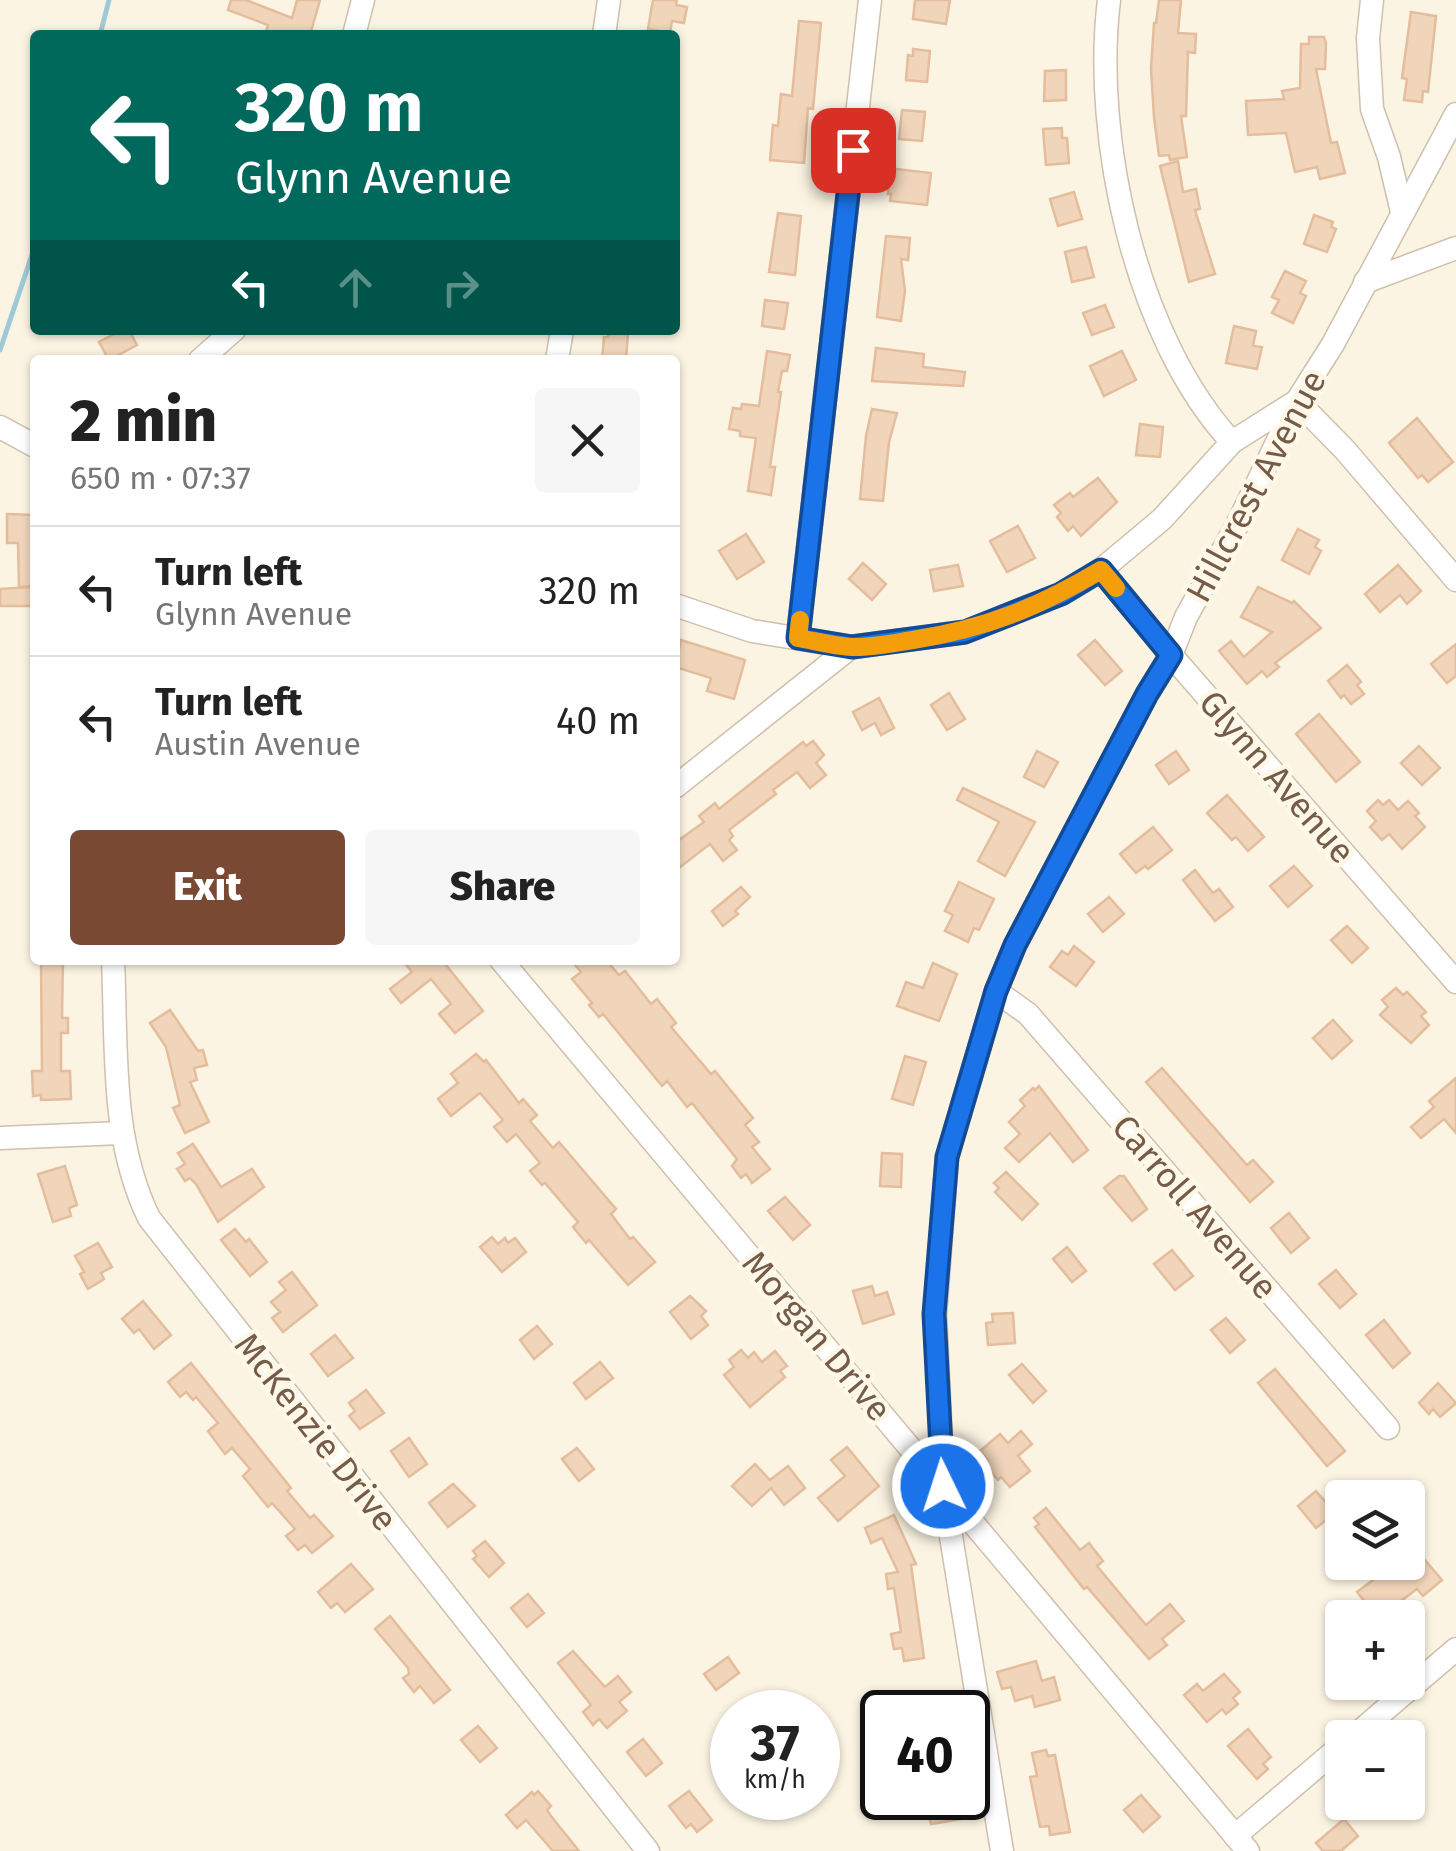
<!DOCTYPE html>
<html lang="en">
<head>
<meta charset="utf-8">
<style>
  :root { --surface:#fff; --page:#f6f6f6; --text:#222; --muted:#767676; --line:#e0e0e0; --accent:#7a4934 }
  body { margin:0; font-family:"Fira Sans",sans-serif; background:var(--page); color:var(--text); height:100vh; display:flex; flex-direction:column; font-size:38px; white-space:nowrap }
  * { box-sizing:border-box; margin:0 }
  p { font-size:32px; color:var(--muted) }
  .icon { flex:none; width:55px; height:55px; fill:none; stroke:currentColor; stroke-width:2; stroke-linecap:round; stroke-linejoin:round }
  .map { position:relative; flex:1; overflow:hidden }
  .details { position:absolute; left:30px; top:355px; width:650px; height:610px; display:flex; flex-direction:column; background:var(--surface); border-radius:10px; box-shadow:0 2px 8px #0004 }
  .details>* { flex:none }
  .guide { position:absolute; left:30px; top:30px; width:650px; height:305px; border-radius:10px; box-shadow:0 2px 8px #0004; background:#00695c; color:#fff; overflow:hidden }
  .fabs { position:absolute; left:1325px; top:1480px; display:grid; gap:20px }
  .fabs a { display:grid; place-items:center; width:100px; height:100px; border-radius:10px; background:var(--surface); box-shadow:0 2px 8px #0004; font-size:50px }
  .speed { position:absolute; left:710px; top:1690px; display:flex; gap:20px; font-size:50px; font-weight:700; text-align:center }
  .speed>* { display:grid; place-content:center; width:130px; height:130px; border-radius:50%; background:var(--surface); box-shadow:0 2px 8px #0004; line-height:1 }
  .speed small { font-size:25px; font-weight:400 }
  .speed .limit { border:5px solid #111; border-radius:15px; background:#fff; color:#111 }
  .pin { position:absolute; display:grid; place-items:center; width:85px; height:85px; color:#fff; margin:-42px; border-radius:20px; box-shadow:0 5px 15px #0006 }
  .me { position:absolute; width:110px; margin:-55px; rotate:356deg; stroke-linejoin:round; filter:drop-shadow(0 0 8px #0008) }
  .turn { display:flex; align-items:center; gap:35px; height:210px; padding:0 40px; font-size:45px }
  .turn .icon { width:130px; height:130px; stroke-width:2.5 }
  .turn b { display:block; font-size:70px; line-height:85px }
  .lanes { display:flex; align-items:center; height:95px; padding:0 40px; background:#0003; justify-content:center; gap:50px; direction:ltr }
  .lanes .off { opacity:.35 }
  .round { display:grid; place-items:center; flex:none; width:105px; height:105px; border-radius:10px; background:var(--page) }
  .headline { display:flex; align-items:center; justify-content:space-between; height:170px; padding:0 40px }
  h1 { font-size:60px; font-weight:800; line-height:75px }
  .action { display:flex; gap:20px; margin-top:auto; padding:20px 40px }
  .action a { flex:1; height:115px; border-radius:10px; background:var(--accent); color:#fff; font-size:40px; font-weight:800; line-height:115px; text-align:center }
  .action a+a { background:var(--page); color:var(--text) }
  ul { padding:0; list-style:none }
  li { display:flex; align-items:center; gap:30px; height:130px; padding:0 40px; border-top:2px solid var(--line) }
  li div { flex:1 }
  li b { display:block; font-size:38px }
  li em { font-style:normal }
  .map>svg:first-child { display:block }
</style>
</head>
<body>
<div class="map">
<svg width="1456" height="1851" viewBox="0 0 1456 1851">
  <rect width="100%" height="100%" fill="#fcf4e3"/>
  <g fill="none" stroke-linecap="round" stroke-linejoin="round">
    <g stroke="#9ecad7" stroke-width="5">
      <polyline points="100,35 109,0"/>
      <polyline points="0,350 35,246"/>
    </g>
  </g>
  <g fill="#f1d5bb" stroke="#e4bd9c" stroke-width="2.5">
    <polygon points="231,0 246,0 292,18 297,0 320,0 310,35 265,35 268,25 228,10"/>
    <polygon points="653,0 677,0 676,5 687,7 684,23 672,21 670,33 648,29"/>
    <polygon points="915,0 950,0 946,24 913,19"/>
    <polygon points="1159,0 1181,0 1178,33 1196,34 1195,53 1188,52 1186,116 1181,116 1187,157 1170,160 1169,155 1159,156 1154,117 1151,69 1154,23 1156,23"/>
    <polygon points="1411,12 1436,16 1428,92 1423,91 1422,102 1404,100 1407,79 1402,78"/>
    <polygon points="799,21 821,23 813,109 808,108 804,163 770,160 773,125 778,126 781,94 792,96"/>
    <polygon points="1309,37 1324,37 1326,43 1325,69 1316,69 1331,143 1337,142 1345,173 1320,179 1317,167 1295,172 1286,133 1248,135 1246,101 1284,99 1282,91 1300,88 1301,44 1309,44"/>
    <polygon points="913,49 930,51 927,82 906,80 908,55 913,56"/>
    <polygon points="1066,70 1066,100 1044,101 1045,71"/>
    <polygon points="902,110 925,112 922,141 899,139"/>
    <polygon points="1062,128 1062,138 1067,138 1069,163 1046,165 1043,129"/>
    <polygon points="1178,161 1183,192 1196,189 1200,209 1195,210 1215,274 1189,282 1160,166"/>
    <polygon points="896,169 931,173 927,205 890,201 891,194 888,194 890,171"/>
    <polygon points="1074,192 1082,219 1058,226 1050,199"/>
    <polygon points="778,213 801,216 795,275 769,272"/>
    <polygon points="1314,215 1333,222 1331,227 1336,229 1327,252 1304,244"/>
    <polygon points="886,236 910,238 908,260 901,259 905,291 901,321 877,317"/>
    <polygon points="1086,247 1094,277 1072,282 1065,252"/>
    <polygon points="1285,271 1306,281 1300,293 1306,296 1293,323 1272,313 1279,300 1272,297"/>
    <polygon points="765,300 788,303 784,329 762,326"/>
    <polygon points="1105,305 1114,327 1092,335 1083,313"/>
    <polygon points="1234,326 1256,331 1253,346 1262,347 1257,369 1226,363"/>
    <polygon points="109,330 129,330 137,345 109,360 99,342 112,335"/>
    <polygon points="609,332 628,333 626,360 602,360 604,337 608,337"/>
    <polygon points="876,348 924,354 923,367 965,372 963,386 872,381"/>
    <polygon points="767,351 790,355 787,371 782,371 778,392 781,392 770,467 775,467 771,495 748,491 756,438 740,436 740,431 729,429 733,408 741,409 742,404 759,406"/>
    <polygon points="1122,351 1136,380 1104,396 1090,366"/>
    <polygon points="872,409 897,413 889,442 883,501 860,499 866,436"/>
    <polygon points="1417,418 1453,462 1428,482 1422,475 1418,478 1389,443"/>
    <polygon points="1140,424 1163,427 1160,457 1136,455"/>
    <polygon points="1098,478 1117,502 1081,536 1073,526 1068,531 1057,517 1061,513 1054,505 1070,493 1073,497"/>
    <polygon points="7,514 35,515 35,586 19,587 18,543 7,543"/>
    <polygon points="1018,526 1035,558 1007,572 990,541"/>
    <polygon points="1298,529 1319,540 1315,547 1321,551 1309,574 1282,560"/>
    <polygon points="746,534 764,562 737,579 719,551"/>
    <polygon points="863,563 886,584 872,600 849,579"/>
    <polygon points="958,565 963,586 934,591 930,570"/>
    <polygon points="1398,565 1421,591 1407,604 1400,595 1380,612 1365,594"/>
    <polygon points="32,587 32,606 0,606 0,589"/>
    <polygon points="1258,587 1292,603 1294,601 1321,628 1275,663 1279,667 1267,677 1262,671 1247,684 1219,651 1231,641 1244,657 1272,632 1241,617"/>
    <polygon points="681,640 745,660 734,699 707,691 711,678 675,667"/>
    <polygon points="1095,640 1122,671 1105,685 1078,655"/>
    <polygon points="1456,644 1456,676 1447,683 1431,664"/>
    <polygon points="1347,665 1361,682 1357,685 1364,694 1351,704 1344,695 1341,698 1328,681"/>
    <polygon points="949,693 965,719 947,730 931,705"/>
    <polygon points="879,698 894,728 881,735 875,723 862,730 853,712"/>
    <polygon points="1319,714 1360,762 1336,782 1296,734"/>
    <polygon points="813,741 824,755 816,763 826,775 810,788 797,772 773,790 776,794 729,830 733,836 729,840 737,850 723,861 710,844 675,871 675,843 704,822 699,816 715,803 719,809 803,742 806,746"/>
    <polygon points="1419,746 1440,768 1422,785 1401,763"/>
    <polygon points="1037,751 1058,762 1044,787 1024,777"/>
    <polygon points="1176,751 1189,770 1169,784 1156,765"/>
    <polygon points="963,788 1035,822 1005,876 978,861 999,822 957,800"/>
    <polygon points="1227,795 1264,837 1248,851 1236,837 1232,840 1207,813"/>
    <polygon points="1378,800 1383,805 1389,800 1398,810 1408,801 1419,813 1415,816 1425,827 1402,849 1389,834 1382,840 1370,827 1376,821 1367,811"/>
    <polygon points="1153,827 1172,850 1148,869 1145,866 1136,873 1120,854"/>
    <polygon points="1294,866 1312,886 1288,907 1270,886"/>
    <polygon points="1195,870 1213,893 1219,889 1233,907 1215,921 1183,880"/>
    <polygon points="959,882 994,899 979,930 974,928 968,942 945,931 953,915 945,911"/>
    <polygon points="741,887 750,897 735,911 738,914 723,926 712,911"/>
    <polygon points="1109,897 1124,914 1103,932 1088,914"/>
    <polygon points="1347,926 1368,948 1352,963 1331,940"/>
    <polygon points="1074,946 1094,962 1076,986 1050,967 1062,951 1068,955"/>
    <polygon points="41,960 63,960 62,1018 68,1018 68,1033 61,1033 61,1071 70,1071 71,1099 41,1100 41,1095 33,1096 32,1071 42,1071"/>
    <polygon points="402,960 442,960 483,1011 455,1033 439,1014 451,1004 431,979 401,1003 390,989 412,972"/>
    <polygon points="571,960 606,960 619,975 625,971 651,1004 657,999 676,1023 671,1027 711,1074 715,1071 753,1118 745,1125 759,1142 752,1147 770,1169 752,1183 746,1174 741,1178 732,1166 737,1159 692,1103 687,1107 667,1081 662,1086 603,1014 599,1017 589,1005 592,1003 572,979 581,972"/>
    <polygon points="933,963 957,974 939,1021 897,1006 906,982 923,988"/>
    <polygon points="1396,988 1403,995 1407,992 1426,1012 1421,1016 1429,1025 1411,1043 1380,1015 1388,1007 1382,1000"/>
    <polygon points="170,1010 198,1051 203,1050 207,1065 194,1068 197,1080 190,1082 209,1122 185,1133 173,1108 180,1105 166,1047 150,1023"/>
    <polygon points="1333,1020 1352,1041 1332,1059 1313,1038"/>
    <polygon points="476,1054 484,1062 486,1060 519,1103 523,1099 537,1115 530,1121 553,1148 559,1142 616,1209 611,1214 630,1239 633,1237 655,1262 628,1285 589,1240 586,1243 573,1227 578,1222 545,1183 542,1185 530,1171 540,1163 516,1134 507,1142 494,1127 503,1120 480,1093 451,1116 438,1099 458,1083 451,1074"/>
    <polygon points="905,1056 926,1062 913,1105 892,1099"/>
    <polygon points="1162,1068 1247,1165 1253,1160 1273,1182 1250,1202 1146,1082"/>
    <polygon points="1456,1078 1456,1133 1444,1119 1421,1138 1411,1127 1434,1107 1429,1101"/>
    <polygon points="1039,1086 1088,1150 1073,1162 1050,1133 1019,1162 1005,1148 1020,1134 1009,1122 1025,1106 1020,1100 1033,1088 1035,1090"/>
    <polygon points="193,1144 221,1187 252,1169 264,1187 218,1222 196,1184 190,1178 185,1181 177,1169 185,1164 178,1153"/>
    <polygon points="882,1153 902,1154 901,1187 880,1186"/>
    <polygon points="65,1166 77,1205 69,1208 71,1216 53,1222 38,1174"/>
    <polygon points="1006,1172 1038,1204 1022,1220 995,1192 999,1188 994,1183"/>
    <polygon points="1119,1176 1124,1176 1147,1209 1132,1221 1104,1188"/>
    <polygon points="785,1197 810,1225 793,1240 768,1211"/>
    <polygon points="1289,1213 1309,1238 1291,1253 1271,1228"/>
    <polygon points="235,1229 246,1242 249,1239 267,1262 250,1276 221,1240"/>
    <polygon points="492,1237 498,1244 505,1238 508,1243 515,1238 526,1252 502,1272 480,1247"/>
    <polygon points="98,1243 112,1267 101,1273 104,1279 88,1289 80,1274 84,1272 75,1256"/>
    <polygon points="1067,1247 1086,1271 1072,1282 1053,1259"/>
    <polygon points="1172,1250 1193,1276 1175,1290 1154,1264"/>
    <polygon points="1336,1270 1356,1294 1340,1308 1319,1284"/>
    <polygon points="292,1272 317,1305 283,1332 272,1318 280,1312 271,1302 286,1290 279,1282"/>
    <polygon points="872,1286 875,1296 887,1292 894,1314 863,1324 853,1291"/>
    <polygon points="690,1296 706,1311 701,1316 708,1325 691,1339 670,1312"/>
    <polygon points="143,1301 171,1335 154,1349 139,1329 134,1333 122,1319"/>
    <polygon points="1013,1313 1015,1343 988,1345 986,1323 993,1322 992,1314"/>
    <polygon points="1226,1318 1245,1340 1230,1353 1211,1330"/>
    <polygon points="1384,1320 1410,1353 1393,1368 1366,1335"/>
    <polygon points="537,1326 552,1344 534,1359 520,1340"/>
    <polygon points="335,1335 353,1358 328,1376 311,1354"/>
    <polygon points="741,1350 748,1358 754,1352 762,1362 775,1351 787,1366 780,1371 785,1377 750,1407 724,1375 734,1367 729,1360"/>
    <polygon points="600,1362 613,1378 586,1399 574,1383"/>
    <polygon points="191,1363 291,1488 287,1491 310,1518 314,1515 333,1536 312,1553 305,1545 298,1550 286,1536 295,1529 272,1503 268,1507 243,1476 250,1469 232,1448 225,1454 208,1431 218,1423 196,1397 193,1400 186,1392 180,1397 168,1382"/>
    <polygon points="1022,1364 1046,1391 1033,1403 1009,1375"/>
    <polygon points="1275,1369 1345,1451 1327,1466 1258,1383"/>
    <polygon points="1438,1383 1456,1403 1440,1417 1433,1409 1429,1414 1419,1403"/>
    <polygon points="366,1390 384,1413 360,1429 349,1416 355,1411 349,1403"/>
    <polygon points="1021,1431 1032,1444 1018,1456 1030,1471 1010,1487 1001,1477 998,1480 984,1464 988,1461 980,1451 1000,1434 1008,1443"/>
    <polygon points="409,1438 427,1464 409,1477 391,1451"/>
    <polygon points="847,1447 879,1486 838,1521 818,1498 845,1476 831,1460"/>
    <polygon points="577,1448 594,1469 579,1481 562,1459"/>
    <polygon points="755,1464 770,1480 788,1466 805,1488 784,1505 771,1488 752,1506 732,1486"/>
    <polygon points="453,1484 475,1506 448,1527 429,1503"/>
    <polygon points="1316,1491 1335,1513 1316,1528 1298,1506"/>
    <polygon points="1046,1508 1080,1550 1089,1543 1103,1561 1097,1566 1146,1625 1170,1604 1184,1621 1162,1639 1167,1645 1149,1659 1087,1587 1084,1589 1035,1527 1039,1524 1034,1518"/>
    <polygon points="894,1515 916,1564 911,1565 924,1658 904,1661 902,1648 894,1649 891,1634 901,1632 894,1588 888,1589 886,1574 898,1572 882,1538 871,1543 865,1528"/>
    <polygon points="1408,1540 1442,1580 1423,1596 1417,1589 1378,1618 1357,1592 1397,1562 1408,1562"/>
    <polygon points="485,1541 504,1563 489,1577 473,1559 477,1556 473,1551"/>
    <polygon points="351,1564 373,1589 345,1612 337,1603 331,1608 318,1592"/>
    <polygon points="528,1594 544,1613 527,1627 511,1608"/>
    <polygon points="390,1616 450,1690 434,1703 420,1686 414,1692 403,1678 409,1674 408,1668 375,1629"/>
    <polygon points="573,1651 605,1687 618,1676 631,1692 619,1702 627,1711 607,1728 599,1719 593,1725 583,1712 591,1705 558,1663"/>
    <polygon points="728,1657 739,1673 716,1690 704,1674"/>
    <polygon points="1036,1661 1042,1681 1054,1677 1060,1700 1035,1707 1032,1696 1015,1701 1011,1687 1002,1689 997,1672"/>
    <polygon points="1224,1674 1240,1692 1233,1698 1238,1704 1226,1714 1222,1709 1207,1722 1184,1695 1197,1684 1203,1691"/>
    <polygon points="478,1726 497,1748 480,1762 461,1740"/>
    <polygon points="1248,1729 1271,1757 1263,1764 1268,1769 1257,1779 1228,1746"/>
    <polygon points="643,1739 662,1763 646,1776 627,1752"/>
    <polygon points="1046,1750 1048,1756 1055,1755 1070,1832 1050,1835 1049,1826 1040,1827 1030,1777 1037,1776 1032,1753"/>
    <polygon points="538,1791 551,1806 547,1810 551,1816 579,1851 553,1851 526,1820 517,1828 506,1815 532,1792 534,1795"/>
    <polygon points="689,1791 712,1820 697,1832 691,1824 686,1828 669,1806"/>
    <polygon points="1141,1795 1160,1817 1143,1832 1124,1810"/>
    <polygon points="923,1798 946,1798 947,1803 958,1802 961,1819 931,1824 929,1816 919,1818 916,1801"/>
    <polygon points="1344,1819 1358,1836 1341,1851 1323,1851 1316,1843"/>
  </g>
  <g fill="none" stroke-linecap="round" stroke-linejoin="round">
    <defs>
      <g id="minor">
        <path d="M1109 0C1092 138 1136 339 1232 442"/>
        <polyline points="1372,0 1368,38 1372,109 1389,157 1402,212"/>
        <polyline points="354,35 363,0"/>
        <polyline points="604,35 609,0"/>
        <polyline points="1365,282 1456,248"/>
        <polyline points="200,360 234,330"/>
        <polyline points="557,360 562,330"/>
        <polyline points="0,427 35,446"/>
        <polyline points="1101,570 1171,655 1456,982"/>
        <polyline points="675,605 752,631 851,647 965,632 1061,594 1101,570 1162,519 1232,442 1297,401 1345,450 1456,580"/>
        <polyline points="798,638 870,0"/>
        <polyline points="675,787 851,647"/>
        <path d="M113 960C117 1047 110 1138 149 1218L648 1851"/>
        <polyline points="501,960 1248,1851"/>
        <polyline points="996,991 1028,1014 1388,1428"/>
        <polyline points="0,1138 121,1133"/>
        <polyline points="1352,1738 1456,1649"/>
        <polyline points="1235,1836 1342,1745"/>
        <polyline points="1002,1851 943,1487 935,1314 947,1157 996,991 1015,945 1147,694 1171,655 1186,617 1237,525 1297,401 1333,344 1456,114"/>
      </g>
    </defs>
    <use href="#minor" stroke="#cfbfad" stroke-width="25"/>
    <use href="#minor" stroke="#fff" stroke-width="22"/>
  </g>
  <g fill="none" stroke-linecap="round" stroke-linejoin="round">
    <defs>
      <polyline id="route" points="853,150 798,638 852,647 965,632 1061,594 1101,570 1171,655 1147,694 1015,945 996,991 947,1157 934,1314 943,1486"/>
    </defs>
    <use href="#route" stroke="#114b97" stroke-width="25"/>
    <use href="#route" stroke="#1a73e8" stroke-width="18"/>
    <path stroke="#f59e0b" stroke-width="18" d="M800 620 798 638C815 641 834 646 851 647 871 648 894 643 913 640 987 628 1037 608 1101 570L1116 588"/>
  </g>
  <g text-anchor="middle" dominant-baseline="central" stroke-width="9" stroke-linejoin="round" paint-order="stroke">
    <g font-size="35" fill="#745c49" stroke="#fff8e9">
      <text transform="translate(1256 486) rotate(-62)">Hillcrest Avenue</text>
      <text transform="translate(1277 777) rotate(49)">Glynn Avenue</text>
      <text transform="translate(1195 1207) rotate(49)">Carroll Avenue</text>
      <text transform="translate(817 1336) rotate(50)">Morgan Drive</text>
      <text transform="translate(316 1432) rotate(52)">McKenzie Drive</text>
    </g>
  </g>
</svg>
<div class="fabs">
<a><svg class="icon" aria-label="layers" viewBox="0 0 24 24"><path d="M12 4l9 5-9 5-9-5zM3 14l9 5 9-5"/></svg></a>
<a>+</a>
<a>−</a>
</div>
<div class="speed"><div>37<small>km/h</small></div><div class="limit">40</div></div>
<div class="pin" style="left:853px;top:150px;background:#d93025"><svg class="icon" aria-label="arrive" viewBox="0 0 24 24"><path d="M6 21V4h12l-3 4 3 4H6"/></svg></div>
<svg class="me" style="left:943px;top:1486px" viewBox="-20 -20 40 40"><circle r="17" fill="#1a73e8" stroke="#fff" stroke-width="3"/><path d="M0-11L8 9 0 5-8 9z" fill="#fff"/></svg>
<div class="guide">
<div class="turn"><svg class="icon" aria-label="left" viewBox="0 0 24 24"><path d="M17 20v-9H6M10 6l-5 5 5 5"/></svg><div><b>320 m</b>Glynn Avenue</div></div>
<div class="lanes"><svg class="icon" aria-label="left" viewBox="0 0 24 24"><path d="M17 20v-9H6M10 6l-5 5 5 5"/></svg><svg class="icon off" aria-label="ahead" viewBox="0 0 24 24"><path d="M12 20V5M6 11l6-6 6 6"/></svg><svg class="icon off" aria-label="right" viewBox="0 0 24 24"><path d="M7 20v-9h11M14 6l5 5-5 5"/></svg></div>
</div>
<section class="details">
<div class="headline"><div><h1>2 min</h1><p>650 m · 07:37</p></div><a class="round"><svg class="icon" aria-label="close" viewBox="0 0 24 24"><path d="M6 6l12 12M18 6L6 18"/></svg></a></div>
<ul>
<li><svg class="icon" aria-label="left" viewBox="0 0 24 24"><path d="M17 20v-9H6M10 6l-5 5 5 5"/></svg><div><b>Turn left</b><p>Glynn Avenue</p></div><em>320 m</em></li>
<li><svg class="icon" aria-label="left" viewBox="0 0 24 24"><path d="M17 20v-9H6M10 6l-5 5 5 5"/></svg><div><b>Turn left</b><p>Austin Avenue</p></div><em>40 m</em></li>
</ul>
<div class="action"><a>Exit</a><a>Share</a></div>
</section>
</div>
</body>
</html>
